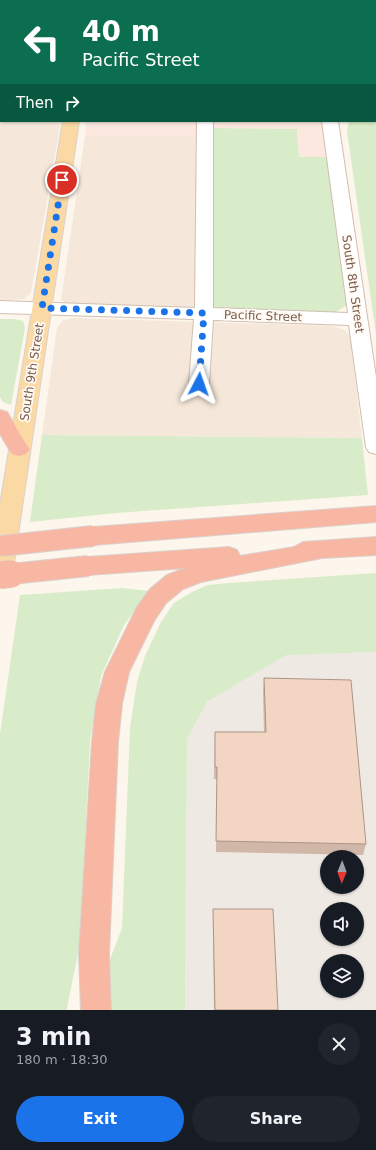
<!DOCTYPE html>
<html lang="en">
<head>
<meta charset="utf-8">
<style>
  :root { --surface:#171b24; --page:#20242c; --text:#f1f3f6; --muted:#9ea1a6; --accent:#1a73e8 }
  body { margin:0; font-family:"DejaVu Sans",sans-serif; background:var(--page); color:var(--text); height:100vh; display:flex; flex-direction:column; font-size:15px; white-space:nowrap }
  * { box-sizing:border-box; margin:0 }
  p { font-size:13px; color:var(--muted) }
  .icon { flex:none; width:22px; height:22px; fill:none; stroke:currentColor; stroke-width:2; stroke-linecap:round; stroke-linejoin:round }
  .map { position:relative; height:1010px; overflow:hidden }
  .details { display:flex; flex-direction:column; background:var(--surface); flex:1 }
  .details>* { flex:none }
  .guide { position:absolute; left:0px; top:0px; width:376px; height:122px; box-shadow:0 1px 3px #0004; background:#0b6e4f; color:#fff; overflow:hidden }
  .needle { width:26px; rotate:181deg }
  .buttons { position:absolute; left:320px; top:850px; display:grid; gap:8px }
  .buttons a { display:grid; place-items:center; width:44px; height:44px; border-radius:50%; background:var(--surface); box-shadow:0 1px 3px #0004; font-size:20px }
  .pin { position:absolute; display:grid; place-items:center; width:34px; height:34px; color:#fff; margin:-17px; border:2px solid #fff; border-radius:50%; box-shadow:0 1px 4px #0007 }
  .me { position:absolute; width:44px; margin:-22px; rotate:4deg; stroke-linejoin:round; filter:drop-shadow(0 0 3px #0008) }
  .turn { display:flex; align-items:center; gap:14px; height:84px; padding:0 16px; font-size:18px }
  .turn .icon { width:52px; height:52px; stroke-width:2.5 }
  .turn b { display:block; font-size:28px; line-height:34px }
  .then { display:flex; align-items:center; height:38px; padding:0 16px; background:#0003; gap:8px; font-size:15px }
  .round { display:grid; place-items:center; flex:none; width:42px; height:42px; border-radius:21px; background:var(--page) }
  .head { display:flex; align-items:center; justify-content:space-between; height:68px; padding:0 16px }
  h1 { font-size:24px; font-weight:700; line-height:30px }
  .action { display:flex; gap:8px; margin-top:auto; padding:8px 16px }
  .action a { flex:1; height:46px; border-radius:24px; background:var(--accent); color:#fff; font-size:16px; font-weight:700; line-height:46px; text-align:center }
  .action a+a { background:var(--page); color:var(--text) }
  .map>svg:first-child { display:block }
</style>
</head>
<body>
<div class="map">
<svg width="376" height="1010" viewBox="0 0 376 1010">
  <rect width="100%" height="100%" fill="#fdf6ec"/>
  <g fill="#f5e8da">
    <polygon points="0,0 83,0 1,1 1,121 61,121 31,293 24,299 12,300 0,300"/>
    <polygon points="85,136 199,136 195,308 67,304 61,300"/>
    <polygon points="72,318 333,326 345,330 350,336 362,438 42,435 57,328 62,321"/>
  </g>
  <g fill="#fde8e0">
    <polygon points="86,121 199,121 199,136 85,136"/>
    <polygon points="211,121 323,121 328,157 299,157 297,129 211,128"/>
  </g>
  <path fill="#efe9e4" fill-rule="evenodd" d="M376 652V1010H185L187 739 207 702 286 654ZM327 857H357V887H327ZM327 909H357V939H327ZM327 961H357V991H327Z"/>
  <g fill="#d8ecc9">
    <polygon points="375,29 376,30 376,334 347,131 349,121 375,121"/>
    <polygon points="211,128 297,129 299,157 328,157 347,305 336,312 323,313 211,308"/>
    <polygon points="0,319 15,319 23,321 25,328 11,405 3,402 0,397"/>
    <polygon points="42,435 362,438 368,495 116,513 30,522"/>
    <polygon points="376,573 376,652 286,655 207,702 187,739 185,1010 109,1010 109,962 122,928 130,728 137,682 145,656 161,622 174,603 192,592 208,585 229,583"/>
    <polygon points="122,588 149,591 124,625 101,676 90,741 80,943 67,1008 66,1010 0,1010 0,734 20,595"/>
  </g>
  <g fill="none" stroke-linecap="round" stroke-linejoin="round">
    <defs>
      <g id="minor">
        <rect x="197" y="0" width="14" height="1"/>
        <polygon points="300,0 314,0 315,1 301,1"/>
        <rect x="0" y="92" width="1" height="8"/>
        <polygon points="197,121 213,121 213,308 348,313 322,121 338,121 376,377 376,454 369,452 366,447 349,325 213,320 209,384 206,389 199,391 192,389 189,384 194,319 0,313 0,301 195,308"/>
      </g>
      <g id="major">
        <rect x="83" y="0" width="14" height="1"/>
        <polygon points="63,121 79,121 12,575 8,581 0,584 0,505"/>
      </g>
      <g id="highway">
        <polygon points="0,410 7,412 26,444 30,449 26,454 19,456 12,454 0,434"/>
        <polygon points="376,506 376,522 93,545 85,542 82,536 85,530 93,527"/>
        <polygon points="376,537 376,555 322,558 201,582 183,589 166,603 154,621 129,672 122,704 118,742 109,954 111,1010 81,1010 79,954 92,742 96,704 105,672 137,607 150,589 167,575 186,568 88,575 80,572 76,566 80,560 88,557 229,547 237,550 240,556 294,547 303,542"/>
      </g>
    </defs>
    <use href="#minor" stroke="#d1beb0" stroke-width="2"/>
    <use href="#major" stroke="#dad1cd" stroke-width="2"/>
    <use href="#highway" stroke="#dad1cd" stroke-width="2"/>
    <use href="#minor" fill="#fff" fill-rule="evenodd"/>
    <use href="#major" fill="#fbd9a5" fill-rule="evenodd"/>
    <use href="#highway" fill="#f7b7a3" fill-rule="evenodd"/>
    <defs>
      <g id="highway-bridge-far1">
        <polyline points="0,546 93,536"/>
        <polyline points="1,575 88,566"/>
      </g>
      <polyline id="highway-bridge" points="0,575 11,574"/>
    </defs>
    <use href="#highway-bridge-far1" stroke="#dad1cd" stroke-width="22" stroke-linecap="butt"/>
    <use href="#highway-bridge" stroke="#dad1cd" stroke-width="28" stroke-linecap="butt"/>
    <use href="#highway-bridge-far1" stroke="#f7b7a3" stroke-width="20"/>
    <use href="#highway-bridge" stroke="#f7b7a3" stroke-width="27"/>
  </g>
  <g fill="#d1b7a8">
    <polygon points="264,678 366,844 363,855 216,852 217,779 214,779 215,732 264,732 263,691"/>
    <polygon points="213,909 278,1010 214,1010 213,920"/>
  </g>
  <g fill="#f3d5c3" stroke="#aa9588">
    <polygon points="264,678 351,680 366,844 216,841 217,767 215,767 215,732 266,732"/>
    <polygon points="213,909 273,909 278,1010 215,1010"/>
  </g>
  <g fill="none" stroke-linecap="round" stroke-linejoin="round">
    <polyline stroke="#1a73e8" stroke-width="7" stroke-dasharray="0 12.6" points="62,180 42,308 204,313 199,384"/>
  </g>
  <g text-anchor="middle" dominant-baseline="central" stroke-width="3.5" stroke-linejoin="round" paint-order="stroke">
    <g font-size="12" fill="#7a5c4d" stroke="#fffaf3">
      <text transform="translate(353 284) rotate(82)">South 8th Street</text>
      <text transform="translate(263 316) rotate(2)">Pacific Street</text>
      <text transform="translate(32 372) rotate(-81)">South 9th Street</text>
    </g>
  </g>
</svg>
<div class="buttons">
<a><svg class="needle" viewBox="-14 -14 28 28"><path d="M0-13l5 13h-10z" fill="#e53935"/><path d="M0 13l5-13h-10z" fill="#9ea1a6"/></svg></a>
<a><svg class="icon" aria-label="sound" viewBox="0 0 24 24"><path d="M4 9h4l5-4v14l-5-4H4zM17 9q2 3 0 6"/></svg></a>
<a><svg class="icon" aria-label="layers" viewBox="0 0 24 24"><path d="M12 4l9 5-9 5-9-5zM3 14l9 5 9-5"/></svg></a>
</div>
<div class="pin" style="left:62px;top:180px;background:#d93025"><svg class="icon" aria-label="arrive" viewBox="0 0 24 24"><path d="M6 21V4h12l-3 4 3 4H6"/></svg></div>
<svg class="me" style="left:199px;top:384px" viewBox="-20 -20 40 40"><path d="M0-17L14 15 0 8-14 15z" fill="#1a73e8" stroke="#fff" stroke-width="4"/></svg>
<div class="guide">
<div class="turn"><svg class="icon" aria-label="left" viewBox="0 0 24 24"><path d="M17 20v-9H6M10 6l-5 5 5 5"/></svg><div><b>40 m</b>Pacific Street</div></div>
<div class="then">Then<svg class="icon" aria-label="right" viewBox="0 0 24 24"><path d="M7 20v-9h11M14 6l5 5-5 5"/></svg></div>
</div>
</div>
<section class="details">
<div class="head"><div><h1>3 min</h1><p>180 m · 18:30</p></div><a class="round"><svg class="icon" aria-label="close" viewBox="0 0 24 24"><path d="M6 6l12 12M18 6L6 18"/></svg></a></div>
<div class="action"><a>Exit</a><a>Share</a></div>
</section>
</body>
</html>
